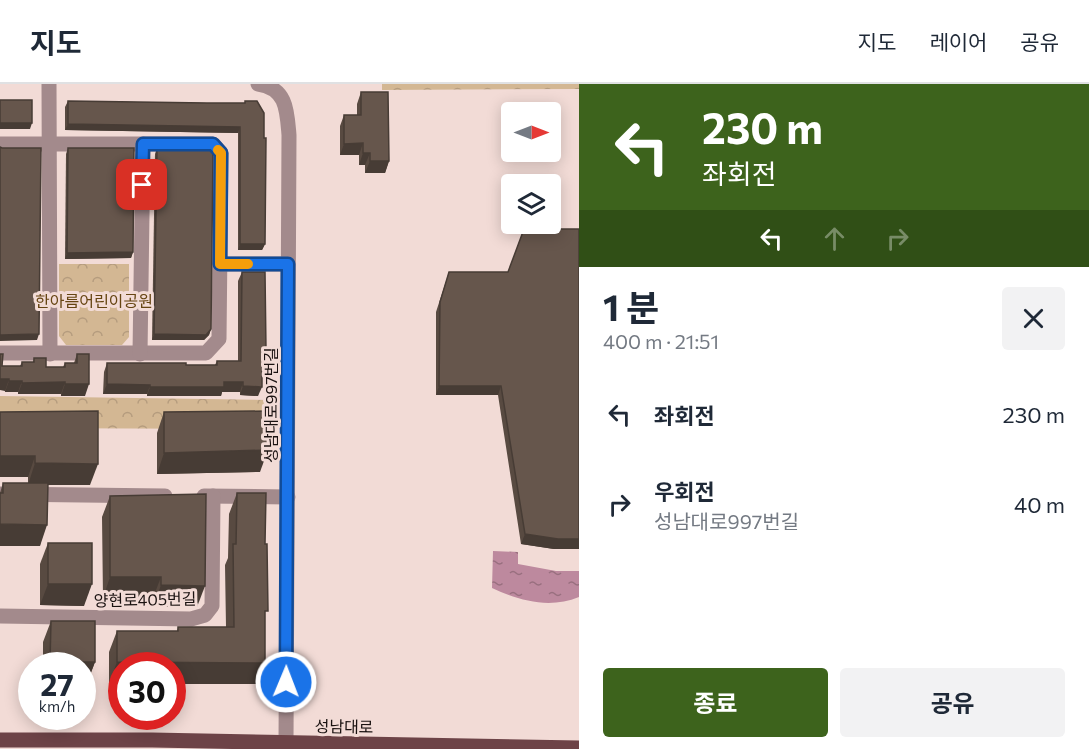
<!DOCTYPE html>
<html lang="ko">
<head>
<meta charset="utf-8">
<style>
  :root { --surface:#fff; --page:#f2f2f3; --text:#1f2937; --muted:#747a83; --line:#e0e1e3; --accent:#3d631c }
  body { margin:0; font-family:Commissioner,"Noto Sans KR",sans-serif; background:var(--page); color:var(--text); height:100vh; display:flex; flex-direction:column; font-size:22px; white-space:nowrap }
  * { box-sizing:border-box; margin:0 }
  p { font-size:20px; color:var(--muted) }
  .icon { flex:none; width:33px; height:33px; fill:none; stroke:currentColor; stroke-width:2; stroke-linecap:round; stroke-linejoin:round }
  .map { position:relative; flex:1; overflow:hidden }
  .details { display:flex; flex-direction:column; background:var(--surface); width:510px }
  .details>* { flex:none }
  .guide { background:#3d631c; color:#fff; overflow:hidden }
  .needle { width:39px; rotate:90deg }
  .fabs { position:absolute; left:501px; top:18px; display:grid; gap:12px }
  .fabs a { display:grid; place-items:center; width:60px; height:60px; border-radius:6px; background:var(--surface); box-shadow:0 3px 15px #0003; font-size:30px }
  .speed { position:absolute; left:18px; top:568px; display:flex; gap:12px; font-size:30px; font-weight:700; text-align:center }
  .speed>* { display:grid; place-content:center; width:78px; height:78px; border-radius:50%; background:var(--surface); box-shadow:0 3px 15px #0003; line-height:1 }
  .speed small { font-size:15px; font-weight:400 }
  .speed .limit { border:9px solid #d22; background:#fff; color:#111 }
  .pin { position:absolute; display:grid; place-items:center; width:51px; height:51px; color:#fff; margin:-26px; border-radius:12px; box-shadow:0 3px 9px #0006 }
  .me { position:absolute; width:66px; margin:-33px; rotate:1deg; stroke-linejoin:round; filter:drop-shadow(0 0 4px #0008) }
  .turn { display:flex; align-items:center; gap:21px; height:126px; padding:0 24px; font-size:27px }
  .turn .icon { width:78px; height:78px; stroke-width:2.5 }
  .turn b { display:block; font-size:42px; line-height:51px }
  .lanes { display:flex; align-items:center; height:57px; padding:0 24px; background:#0003; justify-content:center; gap:30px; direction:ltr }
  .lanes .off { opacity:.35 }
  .round { display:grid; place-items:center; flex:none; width:63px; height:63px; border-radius:6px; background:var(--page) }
  .overview { display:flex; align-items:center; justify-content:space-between; height:102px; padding:0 24px }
  h1 { font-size:36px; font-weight:700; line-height:45px }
  .button { display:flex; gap:12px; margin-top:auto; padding:12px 24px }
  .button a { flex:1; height:69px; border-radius:6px; background:var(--accent); color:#fff; font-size:24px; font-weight:700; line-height:69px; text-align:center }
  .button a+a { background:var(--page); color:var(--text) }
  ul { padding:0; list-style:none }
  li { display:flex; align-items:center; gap:18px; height:90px; padding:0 24px }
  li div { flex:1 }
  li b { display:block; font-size:22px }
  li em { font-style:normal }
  header { display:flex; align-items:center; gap:36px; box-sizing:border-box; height:84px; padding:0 30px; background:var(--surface); border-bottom:2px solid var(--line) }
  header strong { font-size:28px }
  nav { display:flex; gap:33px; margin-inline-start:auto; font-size:21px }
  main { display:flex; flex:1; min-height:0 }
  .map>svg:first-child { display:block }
</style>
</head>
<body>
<header>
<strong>지도</strong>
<nav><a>지도</a><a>레이어</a><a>공유</a></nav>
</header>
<main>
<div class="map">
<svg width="579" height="665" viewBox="0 0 579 665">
  <defs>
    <pattern id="forest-crowns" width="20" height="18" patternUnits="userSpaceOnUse" patternTransform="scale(1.5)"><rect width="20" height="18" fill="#d3b793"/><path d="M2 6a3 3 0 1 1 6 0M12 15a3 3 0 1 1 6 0" fill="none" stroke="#b59c7e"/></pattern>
    <pattern id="water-ripples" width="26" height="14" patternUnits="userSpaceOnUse" patternTransform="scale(1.5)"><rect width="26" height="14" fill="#bd899e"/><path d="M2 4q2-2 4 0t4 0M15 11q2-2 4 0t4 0" fill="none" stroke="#996f7f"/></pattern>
  </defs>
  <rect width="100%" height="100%" fill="#f2dbd6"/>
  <g fill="url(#forest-crowns)">
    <polygon points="382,0 579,0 579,5 382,6"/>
    <polygon points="59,180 129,180 129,253 122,261 66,261 59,252"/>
    <polygon points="0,312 266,316 266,345 0,344"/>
  </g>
  <path fill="url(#water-ripples)" d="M493 467 518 468V480L556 487H579V513C550 525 519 517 492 504Z"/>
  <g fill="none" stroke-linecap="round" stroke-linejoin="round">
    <g stroke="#a38a8c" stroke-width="15">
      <polyline points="49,0 50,270"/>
      <path d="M258 0C287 4 287 27 289 51L286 659"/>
      <polyline points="0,60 213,60 221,69 219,255 206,269 0,269"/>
      <polyline points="220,180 288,180"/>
      <polyline points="140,270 143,60"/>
      <polyline points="0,410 165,412"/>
      <polyline points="204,412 288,413"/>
      <polyline points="0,532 191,535 205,531 212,522 213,412"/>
    </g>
    <polyline stroke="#6d4347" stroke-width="15" points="0,656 152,656 579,664"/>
  </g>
  <g fill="#584a41">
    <polygon points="361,8 389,77 385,89 365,89 365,81 359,81 359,71 340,71 340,42 344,31 357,31 357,20"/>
    <polygon points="68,17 207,19 245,19 245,17 265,160 262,166 238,166 238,49 65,46 65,23"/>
    <polygon points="68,64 133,168 131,174 65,175 66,70"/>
    <polygon points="157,64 211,245 209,251 204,256 152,256 155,70"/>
    <polygon points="242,188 262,275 258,312 240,311 240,308 222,308 221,312 147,312 147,310 103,310 104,288 107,279 186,281 215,281 217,277 238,277 238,197"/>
    <polygon points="449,188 508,188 554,465 521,460 498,311 436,311 436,228"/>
    <polygon points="77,270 85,312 61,312 61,310 18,310 18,308 5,308 2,282 20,282 22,278 33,278 34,274 46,283 63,283 65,279 74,279"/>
    <polygon points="0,328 90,401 48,401 40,462 0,409 3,399 28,399 28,393"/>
    <polygon points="164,328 260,388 157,390 157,349"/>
    <polygon points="237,409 265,460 265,579 257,600 172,600 172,582 122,582 122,600 109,599 109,568 117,547 177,547 178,543 226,543 225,481 228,474 229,430"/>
    <polygon points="110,412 197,523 153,523 153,514 103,514 102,433"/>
    <polygon points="48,459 84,522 40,521 40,480"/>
    <polygon points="51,537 95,537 95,578 87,599 82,599 82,582 43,582 43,558"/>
  </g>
  <g fill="#473c35">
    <polygon points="0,39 32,39 30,45 0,45"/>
    <polygon points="68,40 240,43 238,49 65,46"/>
    <polygon points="363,59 359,71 340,71 344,60"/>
    <polygon points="363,69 370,69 365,81 359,81"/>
    <polygon points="370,77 389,77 385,89 365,89"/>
    <polygon points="240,160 265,160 262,166 238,166"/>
    <polygon points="133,168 131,174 65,175 67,169"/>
    <polygon points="211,245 209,251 204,256 152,256 154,250"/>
    <polygon points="39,250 37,256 0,257 0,251"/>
    <polygon points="262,266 266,266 262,275"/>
    <polygon points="0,295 9,295 5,307 0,306"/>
    <polygon points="9,297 22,297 18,308 5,308"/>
    <polygon points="65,298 61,310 18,310 22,299"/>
    <polygon points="224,298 243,298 240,308 222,308 221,312 147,312 150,303"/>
    <polygon points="65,300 89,300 85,312 61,312"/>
    <polygon points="107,300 150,301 147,310 103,310"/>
    <polygon points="243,302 262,303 258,312 240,311"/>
    <polygon points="439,302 501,302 498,311 436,311"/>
    <polygon points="268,366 260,388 157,390 164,369"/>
    <polygon points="0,372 35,372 28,393 0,393"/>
    <polygon points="35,379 98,380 90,401 28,401"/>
    <polygon points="0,440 47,441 40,462 0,462"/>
    <polygon points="525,450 579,455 579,465 554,465 521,460"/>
    <polygon points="110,493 161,493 153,514 103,514"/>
    <polygon points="48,500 92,500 84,522 40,521"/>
    <polygon points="161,501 205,502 197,523 153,523"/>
    <polygon points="50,578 95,578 87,599 82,599 82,582 49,582"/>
    <polygon points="117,578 265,579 257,600 172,600 172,582 122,582 122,600 109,599"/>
  </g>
  <g fill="#66564c" stroke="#473c35" stroke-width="1.5">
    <polygon points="361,8 388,8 389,77 370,77 370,69 363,69 363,59 344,60 344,31 361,31"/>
    <rect x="0" y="16" width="32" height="23"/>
    <polygon points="68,17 207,19 245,19 245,17 257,17 264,29 264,54 266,54 265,160 240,160 240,43 68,40"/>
    <polygon points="0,63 2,64 41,64 39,250 0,251"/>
    <polygon points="68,64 134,64 133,168 67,169"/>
    <polygon points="157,64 211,64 213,67 211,245 206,251 154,250"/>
    <polygon points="524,145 579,145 579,455 558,455 525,450 501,302 439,302 440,218 449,188 508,188"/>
    <polygon points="242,188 265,188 266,266 262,266 262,303 243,302 243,298 224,298 224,303 150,303 150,301 107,300 107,279 186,279 186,281 217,281 217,277 241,277"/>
    <polygon points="0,270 3,270 2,282 22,282 22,278 34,278 34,274 46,274 46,283 65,283 65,279 77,279 77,270 89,270 89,300 65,300 65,298 22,299 22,297 9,297 9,295 0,295"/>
    <polygon points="98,327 98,380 35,379 35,372 0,372 0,328"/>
    <polygon points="268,327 268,366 164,369 164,328"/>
    <polygon points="3,399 48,399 47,441 0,440 0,409 3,409"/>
    <polygon points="237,409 266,409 265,460 267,460 268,527 265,527 265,579 117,578 117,547 178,547 178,543 234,543 233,460 236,460"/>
    <polygon points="206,410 205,502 161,501 161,493 110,493 110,412"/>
    <rect x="48" y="459" width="44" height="41"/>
    <polygon points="51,537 95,537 95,578 50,578"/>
  </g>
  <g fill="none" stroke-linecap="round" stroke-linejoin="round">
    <defs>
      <polyline id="route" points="142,101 143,60 213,60 221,69 220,180 288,180 286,598"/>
    </defs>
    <use href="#route" stroke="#114b97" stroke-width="15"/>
    <use href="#route" stroke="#1a73e8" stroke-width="10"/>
    <polyline stroke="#f59e0b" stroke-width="10" points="218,66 221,69 220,180 248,180"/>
  </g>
  <g text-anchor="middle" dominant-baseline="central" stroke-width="6" stroke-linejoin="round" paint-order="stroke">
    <g font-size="16" fill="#664512" stroke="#f2dbd6">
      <text x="94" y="216">한아름어린이공원</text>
    </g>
    <g font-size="16" fill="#1a1211" stroke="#f2dbd6">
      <text transform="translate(270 321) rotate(-90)">성남대로997번길</text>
      <text transform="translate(145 515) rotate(-1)">양현로405번길</text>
      <text transform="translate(344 642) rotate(1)">성남대로</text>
    </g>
  </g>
</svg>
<div class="fabs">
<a><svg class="needle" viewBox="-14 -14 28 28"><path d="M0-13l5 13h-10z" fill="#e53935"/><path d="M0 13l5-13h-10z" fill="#747a83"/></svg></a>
<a><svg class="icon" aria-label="layers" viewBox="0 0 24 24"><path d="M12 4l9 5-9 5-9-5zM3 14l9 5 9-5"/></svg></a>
</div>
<div class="speed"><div>27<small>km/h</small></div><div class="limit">30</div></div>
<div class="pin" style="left:142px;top:101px;background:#d93025"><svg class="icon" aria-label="arrive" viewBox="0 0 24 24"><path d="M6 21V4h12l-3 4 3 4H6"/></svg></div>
<svg class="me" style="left:286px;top:598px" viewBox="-20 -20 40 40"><circle r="17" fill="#1a73e8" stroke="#fff" stroke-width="3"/><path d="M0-11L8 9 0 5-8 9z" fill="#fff"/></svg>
</div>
<section class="details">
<div class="guide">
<div class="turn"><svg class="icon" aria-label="left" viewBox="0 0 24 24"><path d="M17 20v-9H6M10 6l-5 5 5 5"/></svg><div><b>230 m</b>좌회전</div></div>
<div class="lanes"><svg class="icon" aria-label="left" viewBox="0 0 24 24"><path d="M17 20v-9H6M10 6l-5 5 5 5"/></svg><svg class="icon off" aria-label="ahead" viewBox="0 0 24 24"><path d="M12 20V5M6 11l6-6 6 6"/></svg><svg class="icon off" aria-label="right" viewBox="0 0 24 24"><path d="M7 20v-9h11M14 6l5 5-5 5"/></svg></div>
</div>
<div class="overview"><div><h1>1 분</h1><p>400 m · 21:51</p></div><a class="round"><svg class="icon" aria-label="close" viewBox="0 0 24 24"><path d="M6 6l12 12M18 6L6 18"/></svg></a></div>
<ul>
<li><svg class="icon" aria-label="left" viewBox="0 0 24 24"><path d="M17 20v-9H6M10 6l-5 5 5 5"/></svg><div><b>좌회전</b></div><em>230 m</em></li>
<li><svg class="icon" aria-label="right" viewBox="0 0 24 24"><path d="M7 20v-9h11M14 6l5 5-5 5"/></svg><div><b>우회전</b><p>성남대로997번길</p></div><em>40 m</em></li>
</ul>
<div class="button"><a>종료</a><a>공유</a></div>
</section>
</main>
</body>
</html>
